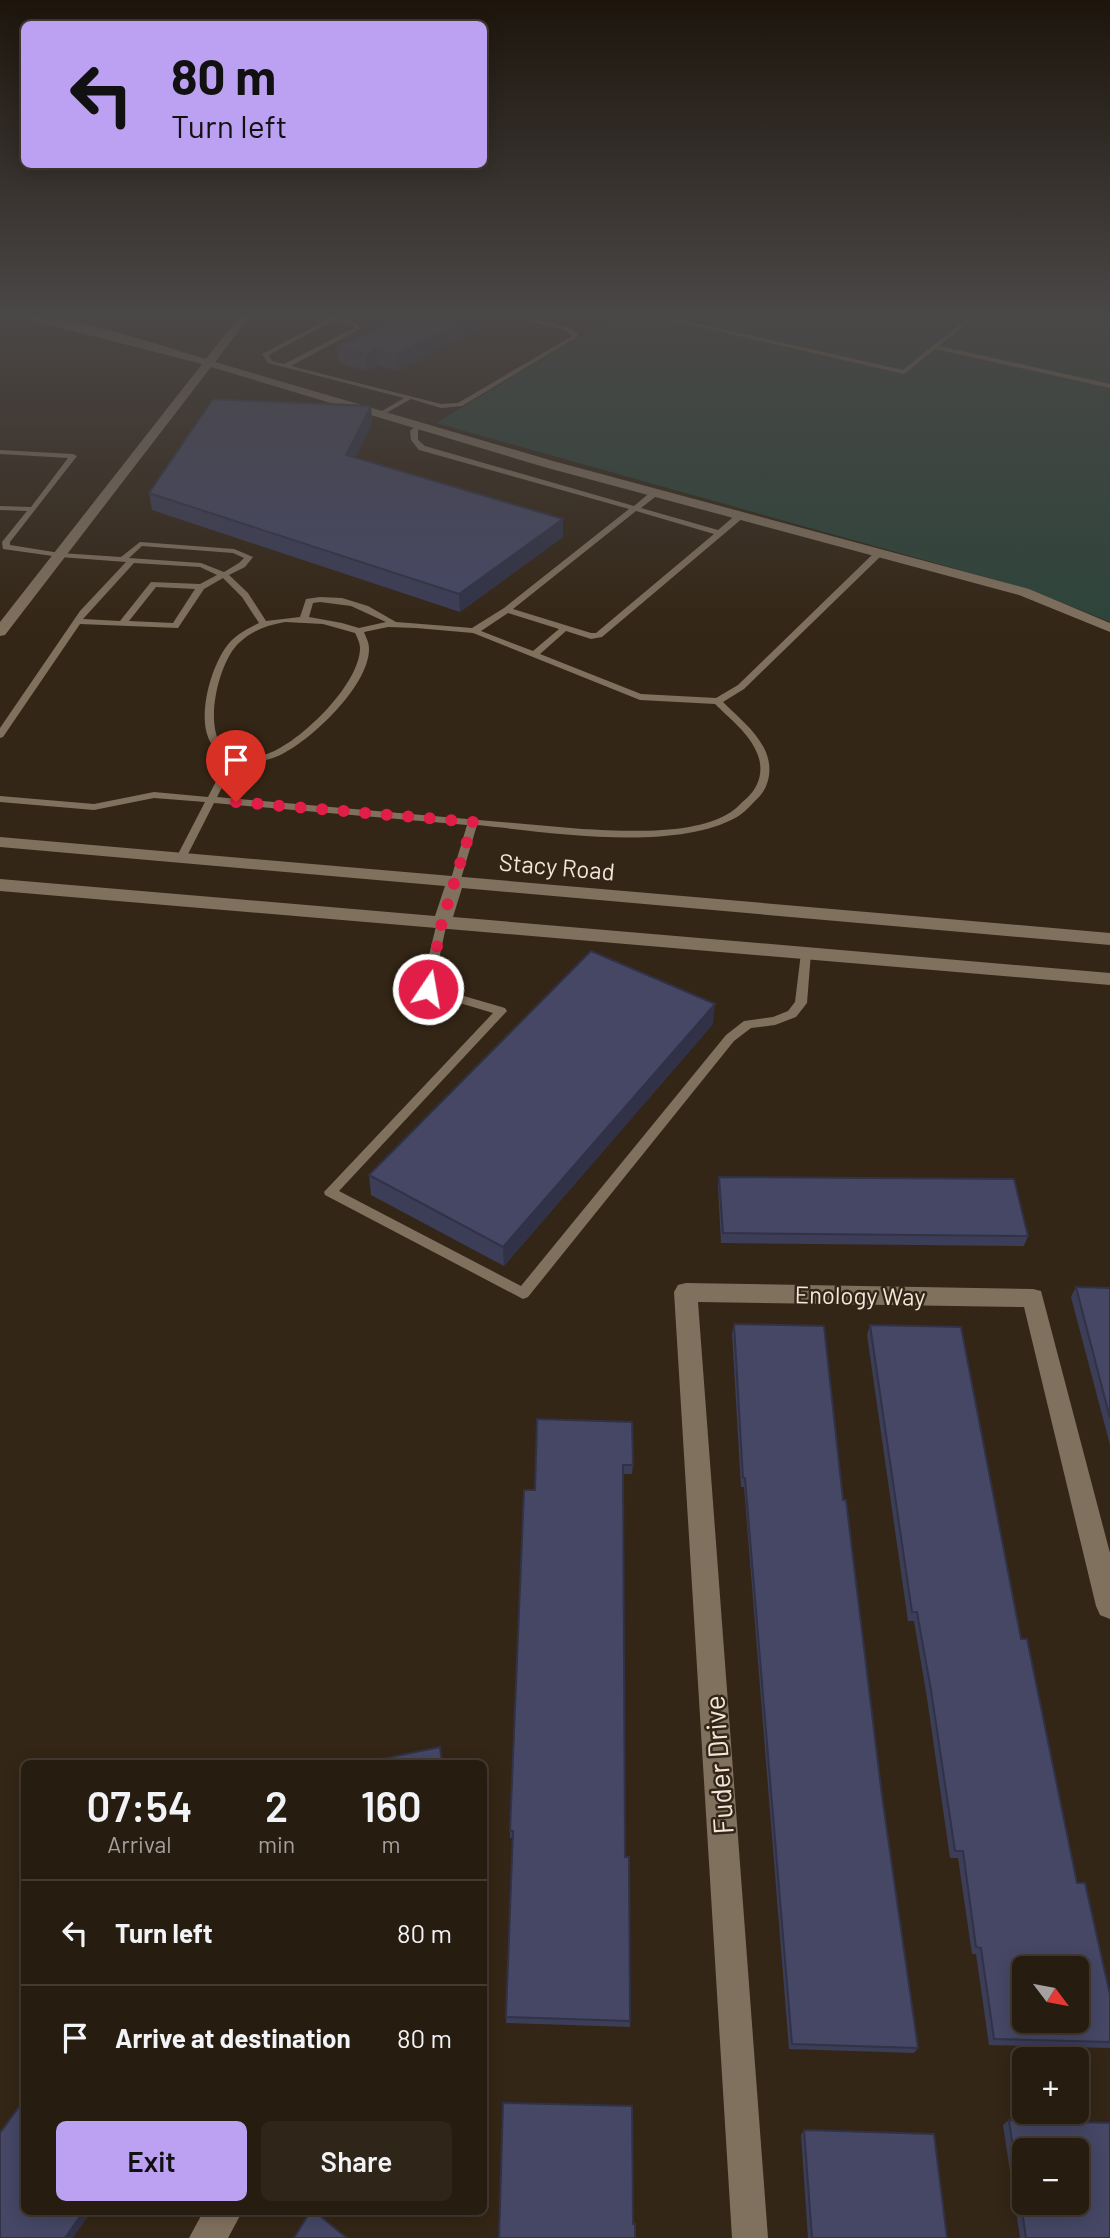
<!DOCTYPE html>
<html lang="en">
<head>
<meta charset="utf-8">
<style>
  :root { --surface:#271c10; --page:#2f2519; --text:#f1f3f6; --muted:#a4a19f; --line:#433a30; --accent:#bca0f2 }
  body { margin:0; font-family:Barlow,sans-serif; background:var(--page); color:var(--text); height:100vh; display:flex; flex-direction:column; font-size:26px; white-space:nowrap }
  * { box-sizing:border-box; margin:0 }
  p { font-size:23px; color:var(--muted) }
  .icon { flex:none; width:38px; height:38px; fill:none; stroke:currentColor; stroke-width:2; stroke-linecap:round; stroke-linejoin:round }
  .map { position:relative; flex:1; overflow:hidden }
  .panel { position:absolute; left:21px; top:1760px; width:466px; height:455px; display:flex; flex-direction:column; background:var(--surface); border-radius:10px; box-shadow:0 4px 18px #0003,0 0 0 2px var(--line) }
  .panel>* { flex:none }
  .top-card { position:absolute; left:21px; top:21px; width:466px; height:147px; border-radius:10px; box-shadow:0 4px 18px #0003,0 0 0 2px var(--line); background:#bca0f2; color:#111; overflow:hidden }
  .needle { width:46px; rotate:122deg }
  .tools { position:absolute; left:1012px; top:1956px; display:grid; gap:14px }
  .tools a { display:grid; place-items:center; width:77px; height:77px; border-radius:10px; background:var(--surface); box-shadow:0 4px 18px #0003,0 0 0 2px var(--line); font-size:35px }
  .pin { position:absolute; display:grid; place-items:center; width:60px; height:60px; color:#fff; margin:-72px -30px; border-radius:50% 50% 50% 0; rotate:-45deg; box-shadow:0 0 7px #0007 }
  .pin .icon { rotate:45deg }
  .me { position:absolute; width:77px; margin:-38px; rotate:12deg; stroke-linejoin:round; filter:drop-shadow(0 0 5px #0008) }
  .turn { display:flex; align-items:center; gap:24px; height:147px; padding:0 35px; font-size:32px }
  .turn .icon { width:91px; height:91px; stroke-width:2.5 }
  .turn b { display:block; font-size:49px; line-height:60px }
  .eta { display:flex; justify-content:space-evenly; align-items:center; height:119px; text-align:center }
  .eta b { font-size:42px; font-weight:600; line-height:49px }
  .button { display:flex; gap:14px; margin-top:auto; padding:14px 35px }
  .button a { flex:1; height:80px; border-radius:10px; background:var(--accent); color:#111; font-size:28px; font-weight:600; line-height:80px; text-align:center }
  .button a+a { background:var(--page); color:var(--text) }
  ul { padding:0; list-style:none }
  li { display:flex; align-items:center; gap:21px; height:105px; padding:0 35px; border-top:2px solid var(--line) }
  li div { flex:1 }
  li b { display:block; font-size:26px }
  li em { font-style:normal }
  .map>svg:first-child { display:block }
</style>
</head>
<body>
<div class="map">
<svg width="1110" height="2238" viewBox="0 0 1110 2238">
  <rect width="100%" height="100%" fill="#342616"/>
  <polygon fill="#2d443a" points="614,316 1110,316 1110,622 1028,589 436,423"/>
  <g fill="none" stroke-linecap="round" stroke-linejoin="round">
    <g fill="#80705e" fill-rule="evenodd">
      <path d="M321 316H338L339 318 358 323 360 329 291 366 441 404 458 403 572 336 566 330 511 317 510 316H519L570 328 579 336 462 406 441 408 411 399 379 417 377 416V414L404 398 268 363 262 354 328 319ZM334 320 353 325 354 328 284 364 272 361 269 355Z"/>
      <polygon points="671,316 677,316 678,319 903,370 970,316 976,316 939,346 1110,384 1110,388 935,349 904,374 674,321"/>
      <path d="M418 424 421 426 418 431V440L425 446 634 506 653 490H659V494L641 508 718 530 738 513H744V517L602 637 591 639 566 631 540 654 641 694 716 698 738 685 876 551H882V555L744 689 723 702C738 717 756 731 765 750 773 767 770 787 757 799 751 805 744 813 737 817 673 853 548 832 477 825L460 882 455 885 450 882 467 825 214 803 186 858 181 861 176 858 205 802 154 798 94 810 0 802V796L94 804 154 792 208 797 227 760C218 753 210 745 207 734 199 708 213 660 231 641 239 633 249 628 259 623L242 597 223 578 204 589 178 628 80 624 3 737 0 738V728L80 611 126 562 60 557 3 549 2 542 27 511 0 510V506L31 507 68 458 0 454V450L73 454 77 456 10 542V545L60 553 121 557 140 542 234 549 253 557 245 567 229 575 248 593 266 621 300 617 306 599 320 597 342 598 368 606 396 622 472 628 504 608 629 509 419 450 411 440 410 431ZM636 511 714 534 596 633H591L513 609ZM142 546 233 553 244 558 239 563 224 572 201 563 129 558ZM134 563 200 567 217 575 200 584 151 582 120 621 83 619ZM156 587 195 589 173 623 129 621ZM320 602 351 606 386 622 359 628 342 623 309 617 313 603ZM508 613 559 629 533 651 481 631ZM285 622 323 624 355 633C357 637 360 643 360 648 360 684 300 743 267 754 256 757 245 757 234 756 229 752 222 747 219 741 206 717 220 659 240 642 253 630 268 625 285 622ZM388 627 416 628 473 633 640 700 715 704C730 719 749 733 757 753 764 769 760 786 747 798 742 802 737 808 731 812 694 836 625 831 582 829L217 797 235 762C250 763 264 762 278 756 310 742 370 685 369 648 369 643 366 637 364 632Z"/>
      <polygon points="442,919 447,922 433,987 505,1008 507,1011 339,1191 521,1286 726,1035 744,1021 773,1017 788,1011 795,1002 801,953 806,949 811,953 807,1003 796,1017 775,1025 751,1028 734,1041 528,1297 523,1299 325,1195 324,1192 493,1013 423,992 421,989 437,922"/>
    </g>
    <g fill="#80705e" fill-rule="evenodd">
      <path d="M14 316C63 312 156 344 206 359L240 316H250L215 362 553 461 1029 589 1110 623V632L1019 595 544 467 211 367 5 635 0 636V622L202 364Z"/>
      <polygon points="686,1283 1033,1289 1041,1291 1110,1553 1110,1619 1100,1615 1096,1606 1024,1307 698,1302 768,2238 732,2238 674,1292 678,1285"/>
      <polygon points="203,2212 242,2212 228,2238 189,2238"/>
    </g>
    <polygon fill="#80705e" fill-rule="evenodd" points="0,837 1110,933 1110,945 462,888 453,917 1110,973 1110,985 0,891 0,879 435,916 445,886 0,847"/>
  </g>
  <g fill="#3c3d57">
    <polygon points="373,316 490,316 490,323 397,371 378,365 367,371 339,363 337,347 382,325 374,323"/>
    <polygon points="371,406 372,423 355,458 563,519 563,537 460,612 152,510 149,493"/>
    <polygon points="713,1024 504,1266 371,1195 369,1175"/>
    <polygon points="719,1177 1028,1236 1024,1246 721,1243 718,1187"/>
    <polygon points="1076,1287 1110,1288 1110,1445 1071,1297"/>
    <polygon points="734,1324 843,1500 882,1796 918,2048 914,2053 789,2049 744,1487 741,1487 732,1334"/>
    <polygon points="870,1325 1021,1639 1077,1883 1110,1995 1110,2048 989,2045 976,1954 972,1954 958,1858 950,1858 927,1698 914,1621 908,1621 867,1335"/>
    <polygon points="537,1419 633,1465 632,1474 623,1474 625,1857 630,2021 630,2027 506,2023 513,1838 510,1838 510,1831 535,1490"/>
    <polygon points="1009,2120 1110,2238 1020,2238 1003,2125"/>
    <polygon points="804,2130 947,2238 808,2238 801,2135"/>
  </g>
  <g fill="#313247">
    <polygon points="473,316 490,316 490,323 397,371 396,355"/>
    <polygon points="376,349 378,365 367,371 366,355"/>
    <polygon points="371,406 372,423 348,472 346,455"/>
    <polygon points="563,519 563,537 460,612 459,594"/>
    <polygon points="715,1004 713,1024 504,1266 503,1247"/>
    <polygon points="83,2212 91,2212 73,2238 65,2238"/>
  </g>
  <g fill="#464765" stroke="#313247" stroke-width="2" fill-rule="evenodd">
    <polygon points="401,316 473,316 396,355 376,349 366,355 337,347"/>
    <polygon points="213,399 371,406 346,455 563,519 459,594 149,493"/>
    <polygon points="591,951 715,1004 503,1247 369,1175"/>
    <polygon points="719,1177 1014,1179 1028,1236 723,1233"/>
    <polygon points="1076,1287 1110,1288 1110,1418"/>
    <polygon points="734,1324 824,1326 843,1500 846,1500 882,1796 918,2048 792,2044 745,1478 743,1478"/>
    <path d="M870 1325 961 1327 1021 1639H1027L1077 1883H1085L1110 1995V2042L994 2039 981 1948 976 1947 963 1851H955L931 1690 917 1612H912ZM1024 1969H1076V2021H1024Z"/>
    <polygon points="537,1419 632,1422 633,1465 623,1465 625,1857 629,1857 630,2021 506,2017 513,1831 510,1831 524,1490 535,1490"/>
    <polygon points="440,1747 442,1764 383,1764 382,1759"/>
    <polygon points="24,2100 24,2212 83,2212 65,2238 0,2238 0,2133"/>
    <polygon points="503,2103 632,2106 633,2224 635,2224 635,2238 499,2238"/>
    <path d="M1009 2120 1110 2123V2238H1026ZM1024 2151H1076V2203H1024Z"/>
    <polygon points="804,2130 934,2134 947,2238 812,2238"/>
    <polygon points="310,2212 315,2212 347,2238 294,2238"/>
  </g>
  <linearGradient id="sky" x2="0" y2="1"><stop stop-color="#1d150c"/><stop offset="0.5" stop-color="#4a4747"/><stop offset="1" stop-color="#4a4747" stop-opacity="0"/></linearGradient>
  <rect width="1110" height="629" fill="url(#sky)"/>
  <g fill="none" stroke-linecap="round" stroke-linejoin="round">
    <polyline stroke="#e11d48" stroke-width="12" stroke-dasharray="0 21.6" points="236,802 473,822 442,922 428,989"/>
  </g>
  <g text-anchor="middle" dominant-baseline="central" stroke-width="5" stroke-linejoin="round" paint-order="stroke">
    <g font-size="24" fill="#f0e6dc" stroke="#342616">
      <text transform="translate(557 866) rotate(5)">Stacy Road</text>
      <text transform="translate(860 1295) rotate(1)">Enology Way</text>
    </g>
    <g font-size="28" fill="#f0e6dc" stroke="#342616">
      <text transform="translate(718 1765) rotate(-94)">Fuder Drive</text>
    </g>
  </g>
</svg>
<div class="tools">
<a><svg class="needle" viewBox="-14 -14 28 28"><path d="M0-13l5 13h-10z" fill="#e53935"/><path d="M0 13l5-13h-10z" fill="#a4a19f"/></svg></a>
<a>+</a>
<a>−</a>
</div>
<div class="pin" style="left:236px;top:802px;background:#d93025"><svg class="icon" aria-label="arrive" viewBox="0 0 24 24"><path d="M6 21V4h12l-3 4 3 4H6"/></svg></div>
<svg class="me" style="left:428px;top:989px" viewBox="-20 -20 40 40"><circle r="17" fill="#e11d48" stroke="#fff" stroke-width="3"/><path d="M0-11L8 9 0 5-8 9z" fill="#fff"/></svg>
<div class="top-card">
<div class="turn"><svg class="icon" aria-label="left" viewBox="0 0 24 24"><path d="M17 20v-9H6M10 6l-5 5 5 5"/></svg><div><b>80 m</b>Turn left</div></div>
</div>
<section class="panel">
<div class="eta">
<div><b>07:54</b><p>Arrival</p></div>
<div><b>2</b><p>min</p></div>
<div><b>160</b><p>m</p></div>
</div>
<ul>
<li><svg class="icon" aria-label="left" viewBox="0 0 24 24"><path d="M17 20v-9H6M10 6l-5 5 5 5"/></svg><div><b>Turn left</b></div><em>80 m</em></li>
<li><svg class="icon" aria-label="arrive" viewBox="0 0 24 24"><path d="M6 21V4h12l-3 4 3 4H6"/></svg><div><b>Arrive at destination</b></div><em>80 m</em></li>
</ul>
<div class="button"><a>Exit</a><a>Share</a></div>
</section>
</div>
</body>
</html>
